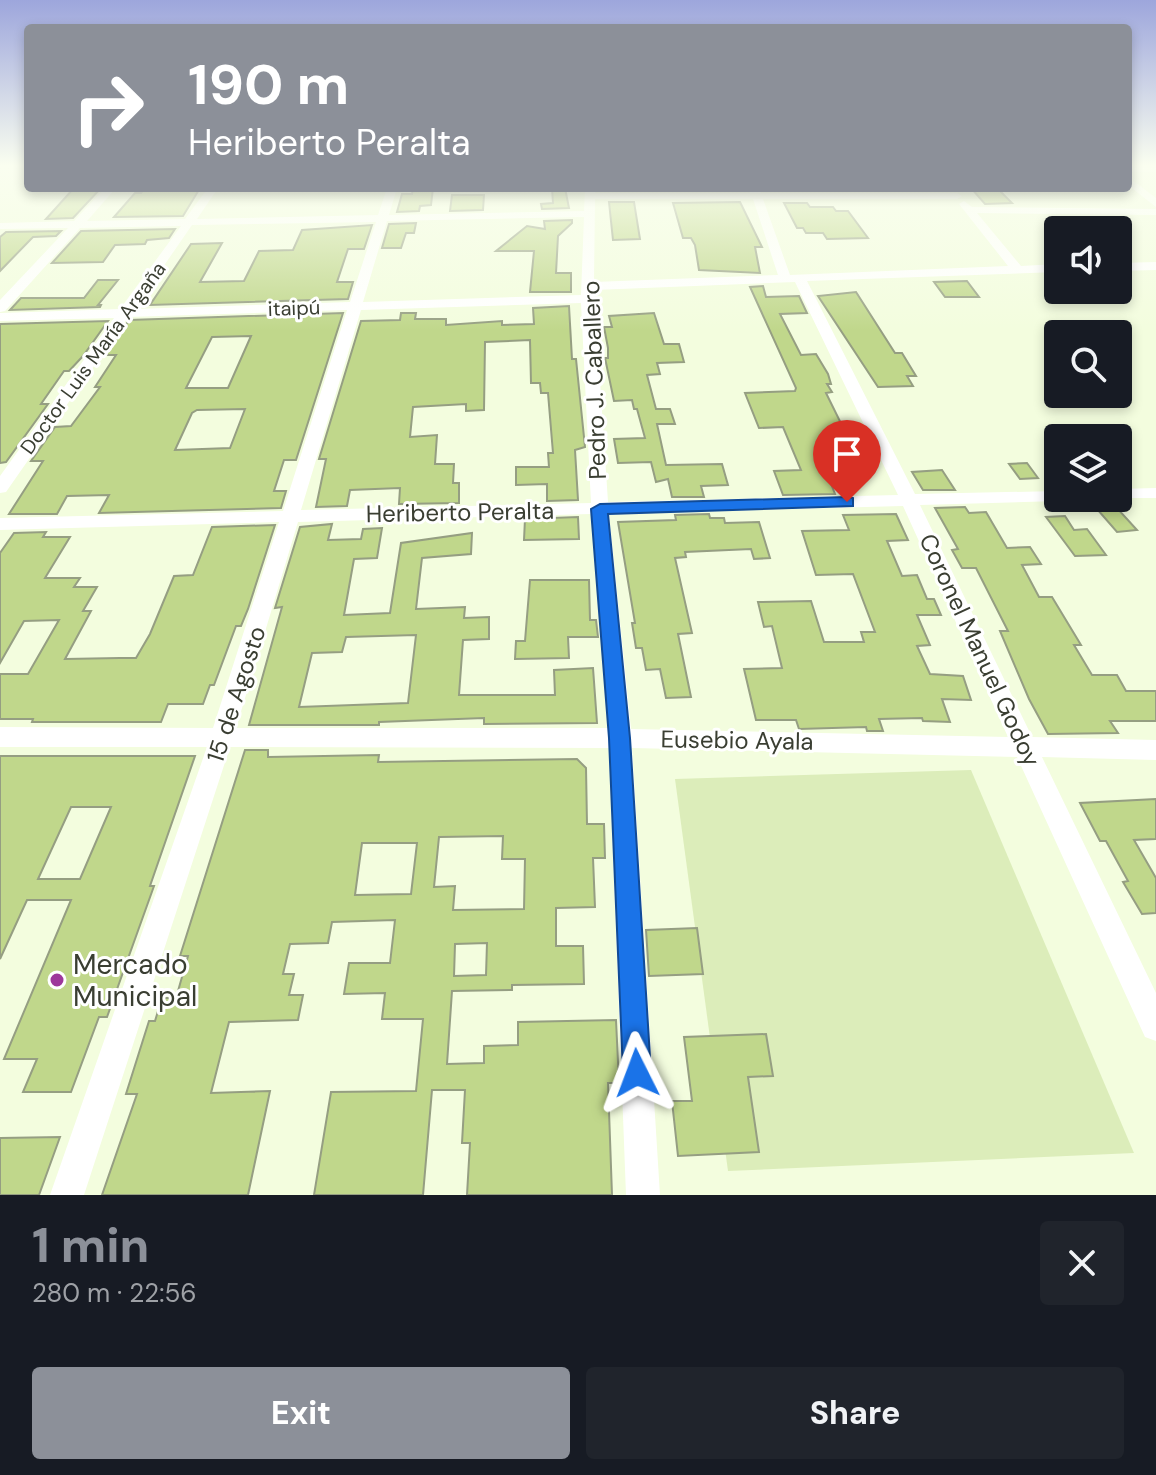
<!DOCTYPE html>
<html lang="en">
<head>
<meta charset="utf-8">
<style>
  :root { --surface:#171b24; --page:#20242c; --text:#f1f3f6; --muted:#9ea1a6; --accent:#8c9099 }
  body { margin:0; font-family:"DM Sans",sans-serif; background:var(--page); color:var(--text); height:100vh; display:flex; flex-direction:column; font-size:30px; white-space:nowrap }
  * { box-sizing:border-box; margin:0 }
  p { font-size:26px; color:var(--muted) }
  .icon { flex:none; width:44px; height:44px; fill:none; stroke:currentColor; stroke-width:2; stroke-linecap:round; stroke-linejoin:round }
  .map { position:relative; height:1195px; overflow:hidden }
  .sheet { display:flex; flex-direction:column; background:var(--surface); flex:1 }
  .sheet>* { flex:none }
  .top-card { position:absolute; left:24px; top:24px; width:1108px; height:168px; border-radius:8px; box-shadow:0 4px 12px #0003; background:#8c9099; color:#fff; overflow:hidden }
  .tools { position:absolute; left:1044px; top:216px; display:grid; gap:16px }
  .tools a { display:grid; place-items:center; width:88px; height:88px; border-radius:8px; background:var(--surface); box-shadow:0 4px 12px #0003; font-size:40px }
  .pin { position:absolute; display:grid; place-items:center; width:68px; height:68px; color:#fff; margin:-82px -34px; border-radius:50% 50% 50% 0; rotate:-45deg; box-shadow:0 0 8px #0007 }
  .pin .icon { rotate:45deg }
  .me { position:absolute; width:88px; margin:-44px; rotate:357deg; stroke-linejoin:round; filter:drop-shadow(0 0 6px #0008) }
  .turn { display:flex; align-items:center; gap:28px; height:168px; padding:0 32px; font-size:36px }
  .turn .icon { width:104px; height:104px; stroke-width:2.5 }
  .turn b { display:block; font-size:56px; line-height:68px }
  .round { display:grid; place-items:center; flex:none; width:84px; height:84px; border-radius:8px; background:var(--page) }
  .head { display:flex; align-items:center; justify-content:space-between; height:136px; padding:0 32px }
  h1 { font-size:48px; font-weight:800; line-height:60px; color:var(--accent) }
  .primary-button { display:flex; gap:16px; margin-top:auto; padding:16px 32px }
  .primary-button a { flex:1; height:92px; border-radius:8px; background:var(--accent); color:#fff; font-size:32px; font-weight:800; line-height:92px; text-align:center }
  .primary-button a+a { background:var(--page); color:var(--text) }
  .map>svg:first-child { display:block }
</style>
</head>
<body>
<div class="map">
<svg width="1156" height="1195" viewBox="0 0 1156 1195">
  <rect width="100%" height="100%" fill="#f3fdde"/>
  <polygon fill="#dcedba" points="971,770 1134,1153 728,1171 675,779"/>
  <g fill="#c0d78b" stroke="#959e82" stroke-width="2" fill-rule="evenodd">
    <polygon points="74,188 101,188 73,218 46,219"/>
    <polygon points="145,188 200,188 183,216 114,217 135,193 141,193"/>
    <polygon points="413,188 433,188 431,205 420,206 419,211 397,212 402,194 412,194"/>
    <polygon points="552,188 565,188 569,208 542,209 541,204 553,203"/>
    <polygon points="971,188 997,188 1012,203 985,204"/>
    <polygon points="452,195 484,195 483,210 450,211"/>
    <polygon points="609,202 634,202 640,239 613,240"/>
    <polygon points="740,202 762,247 755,247 760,273 699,270 695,245 691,238 683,238 673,203"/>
    <polygon points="784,203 807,203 810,207 833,207 836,211 848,211 868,238 827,239 823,233 806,233 803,228 797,228"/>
    <polygon points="572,220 572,223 558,236 556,273 571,273 571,292 530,292 534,251 496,251 527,226 545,229 544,221"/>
    <polygon points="416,223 414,233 406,233 401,248 382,248 389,224"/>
    <polygon points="372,225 364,249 348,249 337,282 353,282 348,299 150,305 191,244 222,243 200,282 244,281 259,251 293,250 302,230"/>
    <polygon points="175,229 169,238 147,240 145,244 115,245 103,262 52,263 81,231"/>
    <polygon points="61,231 56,236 33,237 0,271 0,237 6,232"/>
    <polygon points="98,280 118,280 98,305 101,305 100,307 10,310 21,298 84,298"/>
    <polygon points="967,281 979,297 945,297 934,282"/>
    <polygon points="763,286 766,297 799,296 807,313 780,314 801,355 816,354 828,374 831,384 827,384 832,392 826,393 864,470 826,471 835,494 783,495 774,471 801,470 783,427 759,428 745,393 795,391 796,388 750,287"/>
    <polygon points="856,292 895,353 902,353 916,376 907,376 913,386 878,387 818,296"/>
    <polygon points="569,306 572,359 576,359 585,447 575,450 578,500 547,501 547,484 516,485 516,467 549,467 548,453 553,453 548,393 541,393 540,383 531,383 530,340 485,342 484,410 466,411 466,404 413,407 410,437 437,435 435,464 454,464 453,483 459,483 459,503 399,504 400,488 350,490 347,506 316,507 326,459 319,459 361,321 400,320 401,313 416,313 415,319 446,319 446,325 502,321 502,325 534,324 533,308"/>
    <path d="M343 313 296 460H284L274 491H286L281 508 99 513 109 495 67 496 57 514H9L43 461H31L55 427 71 426 100 387H95L116 355H105L129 320ZM251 336 228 388H186L212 337ZM245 409 230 448 175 450 192 413 197 410Z"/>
    <polygon points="654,313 664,344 679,344 684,362 657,363 660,374 647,375 656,409 670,409 675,424 657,424 666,465 722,464 728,485 701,486 704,497 672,497 668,479 656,482 651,462 618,463 614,439 645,438 637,409 634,409 632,400 614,401 605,358 608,358 608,348 604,327 612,327 609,316"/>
    <polygon points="108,321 83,356 69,371 64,371 41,404 48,404 6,462 0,463 0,324"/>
    <polygon points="1027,463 1038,478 1020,479 1009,464"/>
    <polygon points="942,470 955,490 923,490 912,472"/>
    <polygon points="965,507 969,513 986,512 1007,548 1030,547 1041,564 1022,565 1039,597 1052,597 1081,645 1074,645 1092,675 1117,675 1126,691 1156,691 1156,721 1110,721 1118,733 1048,734 1029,699 1000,631 1008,631 976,568 962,568 952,550 958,549 935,508"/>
    <polygon points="1116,507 1137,530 1117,532 1097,509"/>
    <polygon points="709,514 710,518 724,518 725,523 759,522 770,558 754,559 751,549 685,552 686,557 675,558 692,633 678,634 691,697 666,698 660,669 646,670 642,648 636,648 632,623 635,623 618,522 676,520 675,515"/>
    <polygon points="896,514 908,540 887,541 902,576 917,575 927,599 934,599 941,615 917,615 930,645 917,646 930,674 963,676 971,700 942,699 950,722 923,721 922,718 879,719 883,731 867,731 866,727 799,729 796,720 756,720 744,669 782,668 772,626 764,627 758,602 811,601 824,642 864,642 861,632 875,632 853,574 816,575 802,531 849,530 843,515"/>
    <polygon points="1065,516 1074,530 1087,529 1106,555 1075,556 1046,517"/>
    <polygon points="578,517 579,539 524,540 525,519"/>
    <path d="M332 524 328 540 361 539 363 529 382 528 377 558 354 559 344 615 390 613 401 543 472 533 471 554 422 558 416 609 465 607 464 618 489 617V639L463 640 459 695H555L554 670 593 668 597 723 484 724V718L379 722V725H249L282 607 275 608 300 527ZM416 635 408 703 299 707 312 653 342 652 346 637Z"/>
    <polygon points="275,525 248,609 241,626 236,626 214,685 210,685 203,704 168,704 161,722 32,722 33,719 0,719 0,674 28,674 59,620 24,621 0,663 0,553 14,533 46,532 43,537 70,537 45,578 80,578 74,587 97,587 83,611 91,611 65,659 120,658 136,658 150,634 174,576 193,575 212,527"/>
    <polygon points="530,580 589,580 590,620 596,620 598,637 568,637 569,658 515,659 516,641 525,641"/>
    <path d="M245 750H268V757L379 755 378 762 577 759 586 768 587 824H604L605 858H593L595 907 556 908V946H583L584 984 512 985V990L452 991 447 1064 484 1063V1046L518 1045V1022L616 1020 619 1083H608L612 1195H467L470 1143H462L465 1090H432L423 1195H314L331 1092 416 1091 423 1019H382L385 993 344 994 349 963H390L395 920 332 922 328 943 290 944 283 974H294L289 995H303L298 1020 229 1022 211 1093 270 1091 248 1195H102L137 1094H126L149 1021H155L162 998H176L188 956H180ZM503 836 502 859H525L524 909 453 910 455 886 434 887 439 837ZM362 843H417L411 894 355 895ZM487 943 486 975 454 976 455 944Z"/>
    <path d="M0 756H195L150 886H154L107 1017H99L71 1092H23L37 1059H4L71 900H27L0 959ZM71 807H111L80 879H38Z"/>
    <polygon points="1156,799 1156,839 1134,840 1156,878 1156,913 1142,914 1123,882 1128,881 1106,841 1100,841 1080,803"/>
    <polygon points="697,928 703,974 649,976 646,930"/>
    <polygon points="766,1034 773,1076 748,1077 759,1152 678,1156 672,1101 692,1101 684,1037"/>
    <polygon points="60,1137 39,1195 0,1195 0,1138"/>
  </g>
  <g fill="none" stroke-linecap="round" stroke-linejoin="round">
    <g fill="#fff" fill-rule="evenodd">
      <rect x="1128" y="166" width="28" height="6"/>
      <polygon points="1128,177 1156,198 1156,207 1128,185"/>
      <path d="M105 188H116L87 221 185 219 208 188H218L197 219 378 215 387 188H397L389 215 584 211 585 188H595V193H750L749 188H759L761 193H957L962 196 957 199H763L790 275 1008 266 959 204 964 201 972 207 1156 209V215L977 213 1021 266 1058 264V272L807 281 915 494 1058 491V498H1065L1058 501 920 505 1032 737 1156 740V760L1042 757 1156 993V1041L1145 1037 1017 757 632 748 660 1195H626L609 748 230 747 84 1195H50L207 747H0V727L213 728 279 522 0 530V518L283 511 347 310 128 317 6 492 0 493V476L114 318 0 321V313L120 309 181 226 80 228 5 311 0 312V300L68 228 0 229V223L74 221ZM595 199H753L778 275 594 282ZM584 217 581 295 363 302 387 221ZM376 222 350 302 134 309 192 225ZM795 282 898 495 608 502 594 290ZM581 303 591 503 301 510 361 310ZM903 506 1008 737 631 729 609 514ZM591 514 608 728H236L298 522Z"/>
      <polygon points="1156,262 1156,270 1118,271 1118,263"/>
      <polygon points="1156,488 1156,498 1112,498 1118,498 1118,489"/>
    </g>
  </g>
  <linearGradient id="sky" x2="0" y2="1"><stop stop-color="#9da6dc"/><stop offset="0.5" stop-color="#fafef0"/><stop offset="1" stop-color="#fafef0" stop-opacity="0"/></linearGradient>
  <rect width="1156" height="331" fill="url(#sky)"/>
  <polygon fill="#1a73e8" stroke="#114b97" stroke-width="2" points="847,497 853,498 853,506 608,514 630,738 651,1073 647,1083 637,1087 627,1083 623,1073 609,738 591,509 600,504"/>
  <circle fill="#9d379b" stroke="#fff" stroke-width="3" cx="57" cy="980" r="8"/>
  <g text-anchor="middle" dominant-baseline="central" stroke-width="6" stroke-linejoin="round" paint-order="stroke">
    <g font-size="20" fill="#3a3e32" stroke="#fff">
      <text transform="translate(294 308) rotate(-2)">itaipú</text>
      <text transform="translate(93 358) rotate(-54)">Doctor Luis María Argaña</text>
    </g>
    <g font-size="24" fill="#3a3e32" stroke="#fff">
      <text transform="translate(594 380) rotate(-92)">Pedro J. Caballero</text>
      <text transform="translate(460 512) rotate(-1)">Heriberto Peralta</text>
      <text transform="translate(980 650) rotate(65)">Coronel Manuel Godoy</text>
      <text transform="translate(236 694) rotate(-72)">15 de Agosto</text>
      <text transform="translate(737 740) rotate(1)">Eusebio Ayala</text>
    </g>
    <g font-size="28" fill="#3a3e32" stroke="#fff" text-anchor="start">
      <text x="73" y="964">Mercado<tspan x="73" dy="32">Municipal</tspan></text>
    </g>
  </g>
</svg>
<div class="tools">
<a><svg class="icon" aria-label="sound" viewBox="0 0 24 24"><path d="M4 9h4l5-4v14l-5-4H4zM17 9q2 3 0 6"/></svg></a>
<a><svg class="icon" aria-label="search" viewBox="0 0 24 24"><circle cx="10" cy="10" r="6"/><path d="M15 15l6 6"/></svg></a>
<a><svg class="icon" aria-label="layers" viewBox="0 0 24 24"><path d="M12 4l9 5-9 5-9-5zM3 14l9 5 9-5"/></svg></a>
</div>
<div class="pin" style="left:847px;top:502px;background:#d93025"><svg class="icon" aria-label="arrive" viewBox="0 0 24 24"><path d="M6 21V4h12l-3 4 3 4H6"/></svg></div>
<svg class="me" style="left:637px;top:1073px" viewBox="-20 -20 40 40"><path d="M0-17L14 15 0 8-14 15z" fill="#1a73e8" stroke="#fff" stroke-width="4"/></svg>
<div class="top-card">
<div class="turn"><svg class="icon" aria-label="right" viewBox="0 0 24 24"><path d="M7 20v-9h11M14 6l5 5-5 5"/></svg><div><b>190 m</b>Heriberto Peralta</div></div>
</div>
</div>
<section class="sheet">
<div class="head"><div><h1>1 min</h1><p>280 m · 22:56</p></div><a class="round"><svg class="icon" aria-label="close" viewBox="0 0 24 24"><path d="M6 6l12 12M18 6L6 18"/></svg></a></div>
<div class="primary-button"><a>Exit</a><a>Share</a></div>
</section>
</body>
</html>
